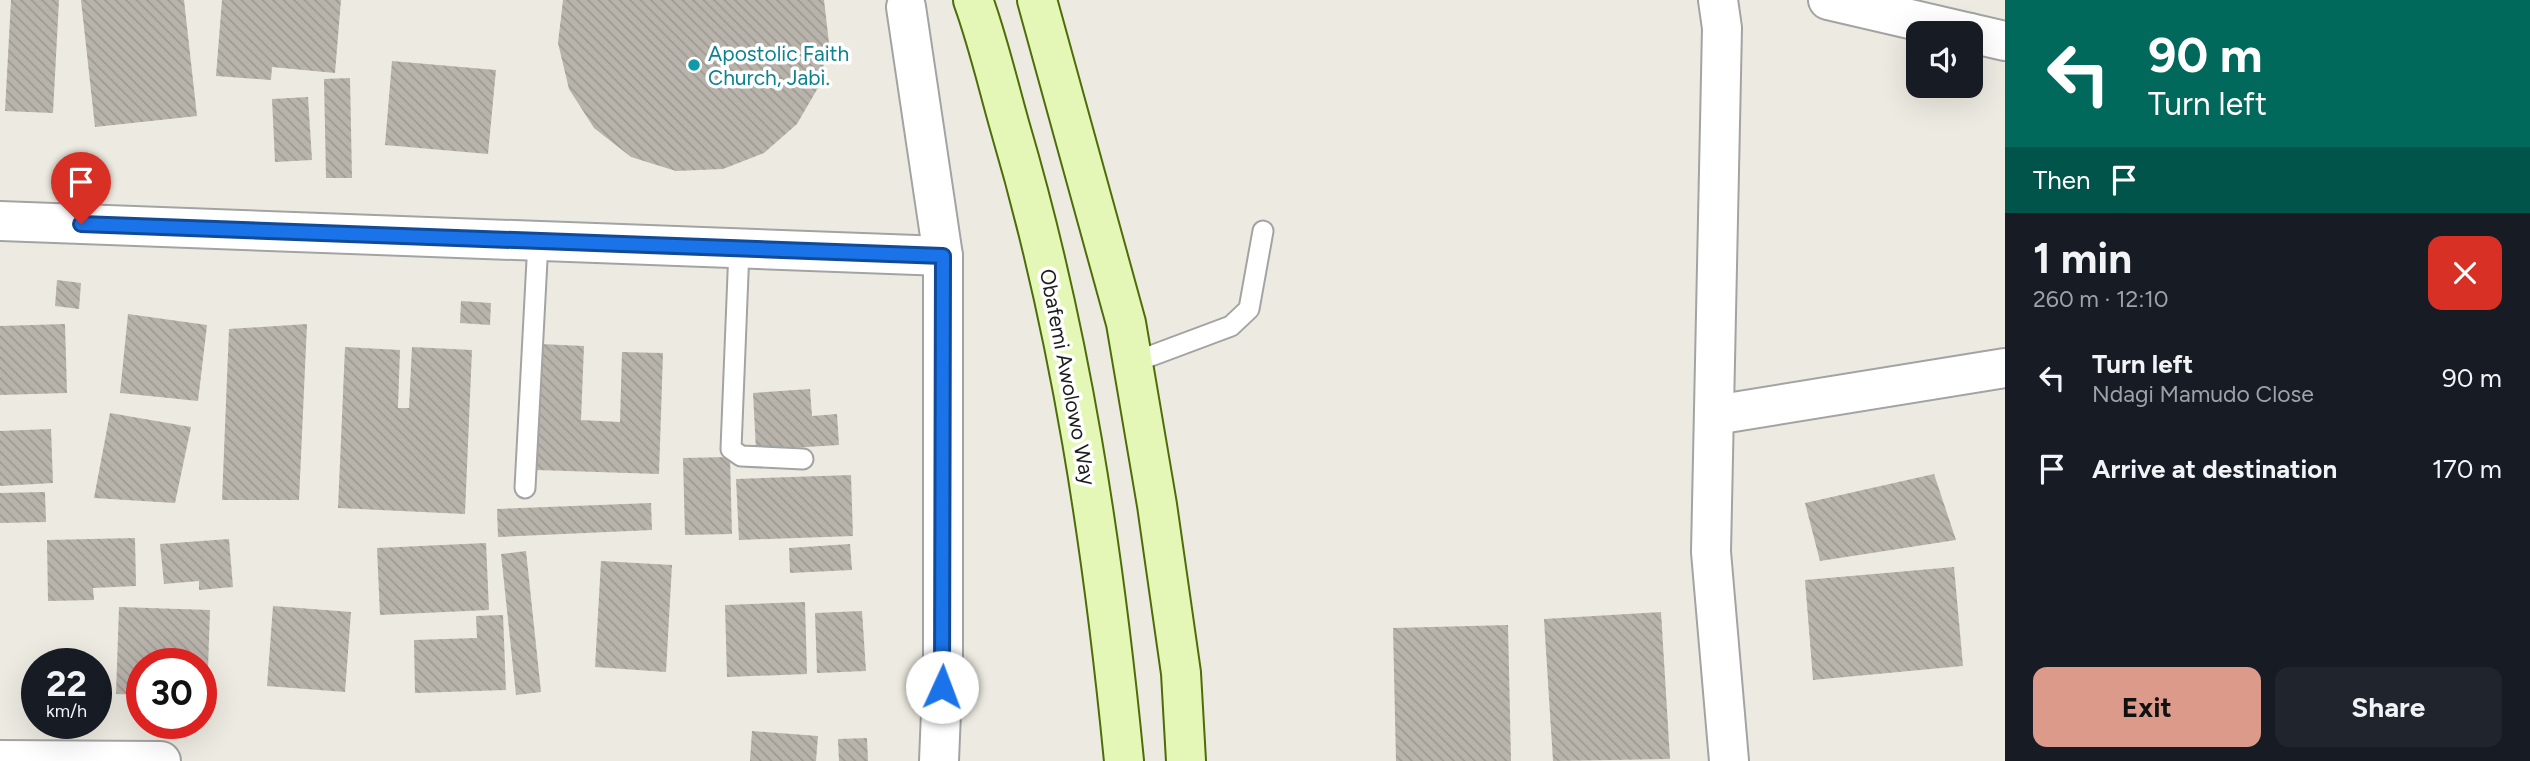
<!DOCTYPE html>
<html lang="en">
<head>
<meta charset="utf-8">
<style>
  :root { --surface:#171b24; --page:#20242c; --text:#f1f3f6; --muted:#9ea1a6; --accent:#db9a8a }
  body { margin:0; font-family:Figtree,sans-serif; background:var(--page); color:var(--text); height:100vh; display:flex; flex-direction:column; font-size:26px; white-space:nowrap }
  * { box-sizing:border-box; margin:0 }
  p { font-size:23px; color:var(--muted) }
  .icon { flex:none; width:38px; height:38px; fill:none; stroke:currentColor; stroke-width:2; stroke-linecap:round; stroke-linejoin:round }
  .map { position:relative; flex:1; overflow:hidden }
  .panel { display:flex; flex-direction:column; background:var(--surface); width:525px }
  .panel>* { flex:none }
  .hud { background:#00695c; color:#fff; overflow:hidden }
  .fabs { position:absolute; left:1906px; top:21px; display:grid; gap:14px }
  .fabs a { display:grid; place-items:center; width:77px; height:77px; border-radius:14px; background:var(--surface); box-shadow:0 7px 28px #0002; font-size:35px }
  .speed { position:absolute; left:21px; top:648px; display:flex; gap:14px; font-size:35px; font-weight:700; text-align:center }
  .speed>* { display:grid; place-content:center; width:91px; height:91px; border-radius:50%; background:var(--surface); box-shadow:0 7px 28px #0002; line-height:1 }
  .speed small { font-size:18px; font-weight:400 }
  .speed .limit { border:10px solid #d22; background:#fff; color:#111 }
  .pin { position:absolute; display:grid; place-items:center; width:60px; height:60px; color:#fff; margin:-72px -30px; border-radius:50% 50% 50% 0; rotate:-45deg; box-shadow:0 0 7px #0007 }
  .pin .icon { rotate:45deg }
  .me { position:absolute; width:77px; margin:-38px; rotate:2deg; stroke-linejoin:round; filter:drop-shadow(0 0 5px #0008) }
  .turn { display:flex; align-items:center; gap:24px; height:147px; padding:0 28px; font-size:32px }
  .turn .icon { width:91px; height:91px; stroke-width:2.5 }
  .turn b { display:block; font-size:49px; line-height:60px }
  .then { display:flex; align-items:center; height:66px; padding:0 28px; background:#0003; gap:14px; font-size:26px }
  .round { display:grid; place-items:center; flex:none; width:74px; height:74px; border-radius:14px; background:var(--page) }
  .head { display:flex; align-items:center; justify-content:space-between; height:119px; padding:0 28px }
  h1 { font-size:42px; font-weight:700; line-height:52px }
  .primary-button { display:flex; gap:14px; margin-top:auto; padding:14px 28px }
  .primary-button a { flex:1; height:80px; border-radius:14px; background:var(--accent); color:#111; font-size:28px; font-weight:700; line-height:80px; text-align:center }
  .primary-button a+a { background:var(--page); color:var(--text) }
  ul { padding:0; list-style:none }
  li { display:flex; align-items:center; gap:21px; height:91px; padding:0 28px }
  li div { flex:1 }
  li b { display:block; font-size:26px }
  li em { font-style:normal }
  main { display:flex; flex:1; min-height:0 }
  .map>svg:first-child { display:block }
</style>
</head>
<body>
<main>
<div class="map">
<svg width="2005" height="761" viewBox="0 0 2005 761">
  <defs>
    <pattern id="building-back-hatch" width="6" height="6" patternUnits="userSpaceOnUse" patternTransform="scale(1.75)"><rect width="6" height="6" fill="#b9b4ab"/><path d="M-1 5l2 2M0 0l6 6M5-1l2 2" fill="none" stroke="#9e9a93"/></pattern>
  </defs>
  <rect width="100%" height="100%" fill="#edebe1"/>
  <g fill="url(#building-back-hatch)">
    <polygon points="11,0 59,0 53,113 5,111"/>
    <polygon points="81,0 184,0 197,116 95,127"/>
    <polygon points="222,0 341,0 335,73 272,67 271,80 216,76"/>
    <polygon points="563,0 824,0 829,43 819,86 797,124 764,153 723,169 676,171 631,157 594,128 569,89 558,43"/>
    <polygon points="392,61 496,70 488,154 385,145"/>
    <polygon points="350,78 352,178 326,178 324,79"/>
    <polygon points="308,97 312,160 275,162 272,99"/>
    <polygon points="57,280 81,283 79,309 55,306"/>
    <polygon points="461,301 491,303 490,325 460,323"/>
    <polygon points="128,314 207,325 198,401 120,393"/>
    <polygon points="65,324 67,393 0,395 0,326"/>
    <polygon points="307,324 299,500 222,500 229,329"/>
    <polygon points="541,344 584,346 581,420 620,422 622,352 663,353 659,474 536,470"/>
    <polygon points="345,347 400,350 398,408 409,408 412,347 472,350 465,514 338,508"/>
    <polygon points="810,389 812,416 837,414 839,445 756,450 753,393"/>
    <polygon points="110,413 191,427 175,503 94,498"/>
    <polygon points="51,429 53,483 0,486 0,431"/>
    <polygon points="730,457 732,534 685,535 683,458"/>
    <polygon points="1934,474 1956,540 1820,561 1805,503"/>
    <polygon points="851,475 853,536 739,540 736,479"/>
    <polygon points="45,492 46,522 0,523 0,493"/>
    <polygon points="651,503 652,530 498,537 497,509"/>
    <polygon points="135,538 136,586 93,588 94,600 48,601 47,540"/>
    <polygon points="229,539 233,587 199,590 199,581 164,584 160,544"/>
    <polygon points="486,543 489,610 380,615 377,548"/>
    <polygon points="850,544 852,570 790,573 789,548"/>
    <polygon points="526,551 541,692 516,695 501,554"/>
    <polygon points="601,561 672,565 666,672 595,667"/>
    <polygon points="1954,567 1963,666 1813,680 1805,580"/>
    <polygon points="805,602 807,674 727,677 725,605"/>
    <polygon points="273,606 351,612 345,692 267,686"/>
    <polygon points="119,607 210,610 207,698 201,697 201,663 142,663 142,695 116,694"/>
    <polygon points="862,611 866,671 817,673 815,613"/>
    <polygon points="1661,612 1670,759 1553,761 1544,619"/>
    <polygon points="503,615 506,690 415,693 414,640 477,638 476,616"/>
    <polygon points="1508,625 1511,761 1396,761 1393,628"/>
    <polygon points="752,731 818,736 816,761 750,761"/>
    <polygon points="867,738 868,761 839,761 838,739"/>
  </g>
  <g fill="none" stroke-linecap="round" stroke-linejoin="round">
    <defs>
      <g id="service">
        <polyline points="739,249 731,449 741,456 803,459"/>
        <polyline points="1132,363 1231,326 1249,309 1263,231"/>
        <polyline points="525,488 538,241"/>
      </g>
      <g id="minor">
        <polyline points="1718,0 1722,28 1711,552 1729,761"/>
        <polyline points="1828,0 1970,33"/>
        <polyline points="906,7 943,256 943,663 939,761"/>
        <polyline points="1970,33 2005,41"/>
        <polyline points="0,221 943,256"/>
        <polyline points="1715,415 2005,368"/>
        <polyline points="0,760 161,761"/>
      </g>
      <g id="secondary">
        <path d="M973 0C988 41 998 85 1010 127 1071 334 1103 546 1124 761"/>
        <polyline points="1037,0 1126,323 1157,505 1181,673 1186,761"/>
      </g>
    </defs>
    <use href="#service" stroke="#a3a3a3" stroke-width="23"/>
    <use href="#minor" stroke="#a3a3a3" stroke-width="42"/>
    <use href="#secondary" stroke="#4d6d08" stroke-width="42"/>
    <use href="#service" stroke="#fff" stroke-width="19"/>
    <use href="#minor" stroke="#fff" stroke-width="38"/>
    <use href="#secondary" stroke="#e5f7b6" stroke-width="38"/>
  </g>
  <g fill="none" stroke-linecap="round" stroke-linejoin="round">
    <defs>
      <polyline id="route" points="81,224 943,256 942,687"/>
    </defs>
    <use href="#route" stroke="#114b97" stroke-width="18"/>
    <use href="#route" stroke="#1a73e8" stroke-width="12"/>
  </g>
  <circle fill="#0f9aa8" stroke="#fff" stroke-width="2.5" cx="694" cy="65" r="7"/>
  <g text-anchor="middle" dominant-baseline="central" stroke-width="7" stroke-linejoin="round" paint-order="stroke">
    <g font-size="21" fill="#0d838f" stroke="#fff" text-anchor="start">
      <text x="708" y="53">Apostolic Faith<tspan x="708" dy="24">Church, Jabi.</tspan></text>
    </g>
    <g font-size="21" fill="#1c1c1c" stroke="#fff">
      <text transform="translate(1068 377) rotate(79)">Obafemi Awolowo Way</text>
    </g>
  </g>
</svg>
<div class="fabs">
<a><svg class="icon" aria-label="sound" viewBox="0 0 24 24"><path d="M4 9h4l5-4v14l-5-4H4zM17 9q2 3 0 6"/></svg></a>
</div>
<div class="speed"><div>22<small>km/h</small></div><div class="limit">30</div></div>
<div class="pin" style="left:81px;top:224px;background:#d93025"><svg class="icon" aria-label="arrive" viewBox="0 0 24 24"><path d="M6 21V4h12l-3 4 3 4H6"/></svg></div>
<svg class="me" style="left:942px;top:687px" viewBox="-20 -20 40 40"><circle r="19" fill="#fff"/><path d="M0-13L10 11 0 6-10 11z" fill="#1a73e8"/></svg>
</div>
<section class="panel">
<div class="hud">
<div class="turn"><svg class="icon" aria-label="left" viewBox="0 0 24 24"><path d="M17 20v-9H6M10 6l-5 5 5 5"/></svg><div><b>90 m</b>Turn left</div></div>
<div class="then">Then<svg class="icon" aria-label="arrive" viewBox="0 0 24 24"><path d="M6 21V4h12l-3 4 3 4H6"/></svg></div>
</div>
<div class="head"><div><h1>1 min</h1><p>260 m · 12:10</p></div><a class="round" style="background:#d93025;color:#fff"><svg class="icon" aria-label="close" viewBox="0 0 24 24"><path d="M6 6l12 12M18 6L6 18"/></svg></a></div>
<ul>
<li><svg class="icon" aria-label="left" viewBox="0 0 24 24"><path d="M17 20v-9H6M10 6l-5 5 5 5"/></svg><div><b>Turn left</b><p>Ndagi Mamudo Close</p></div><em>90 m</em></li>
<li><svg class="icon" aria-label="arrive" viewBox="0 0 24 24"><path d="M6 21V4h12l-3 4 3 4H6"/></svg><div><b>Arrive at destination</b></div><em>170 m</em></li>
</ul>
<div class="primary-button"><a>Exit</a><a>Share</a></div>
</section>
</main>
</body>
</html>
